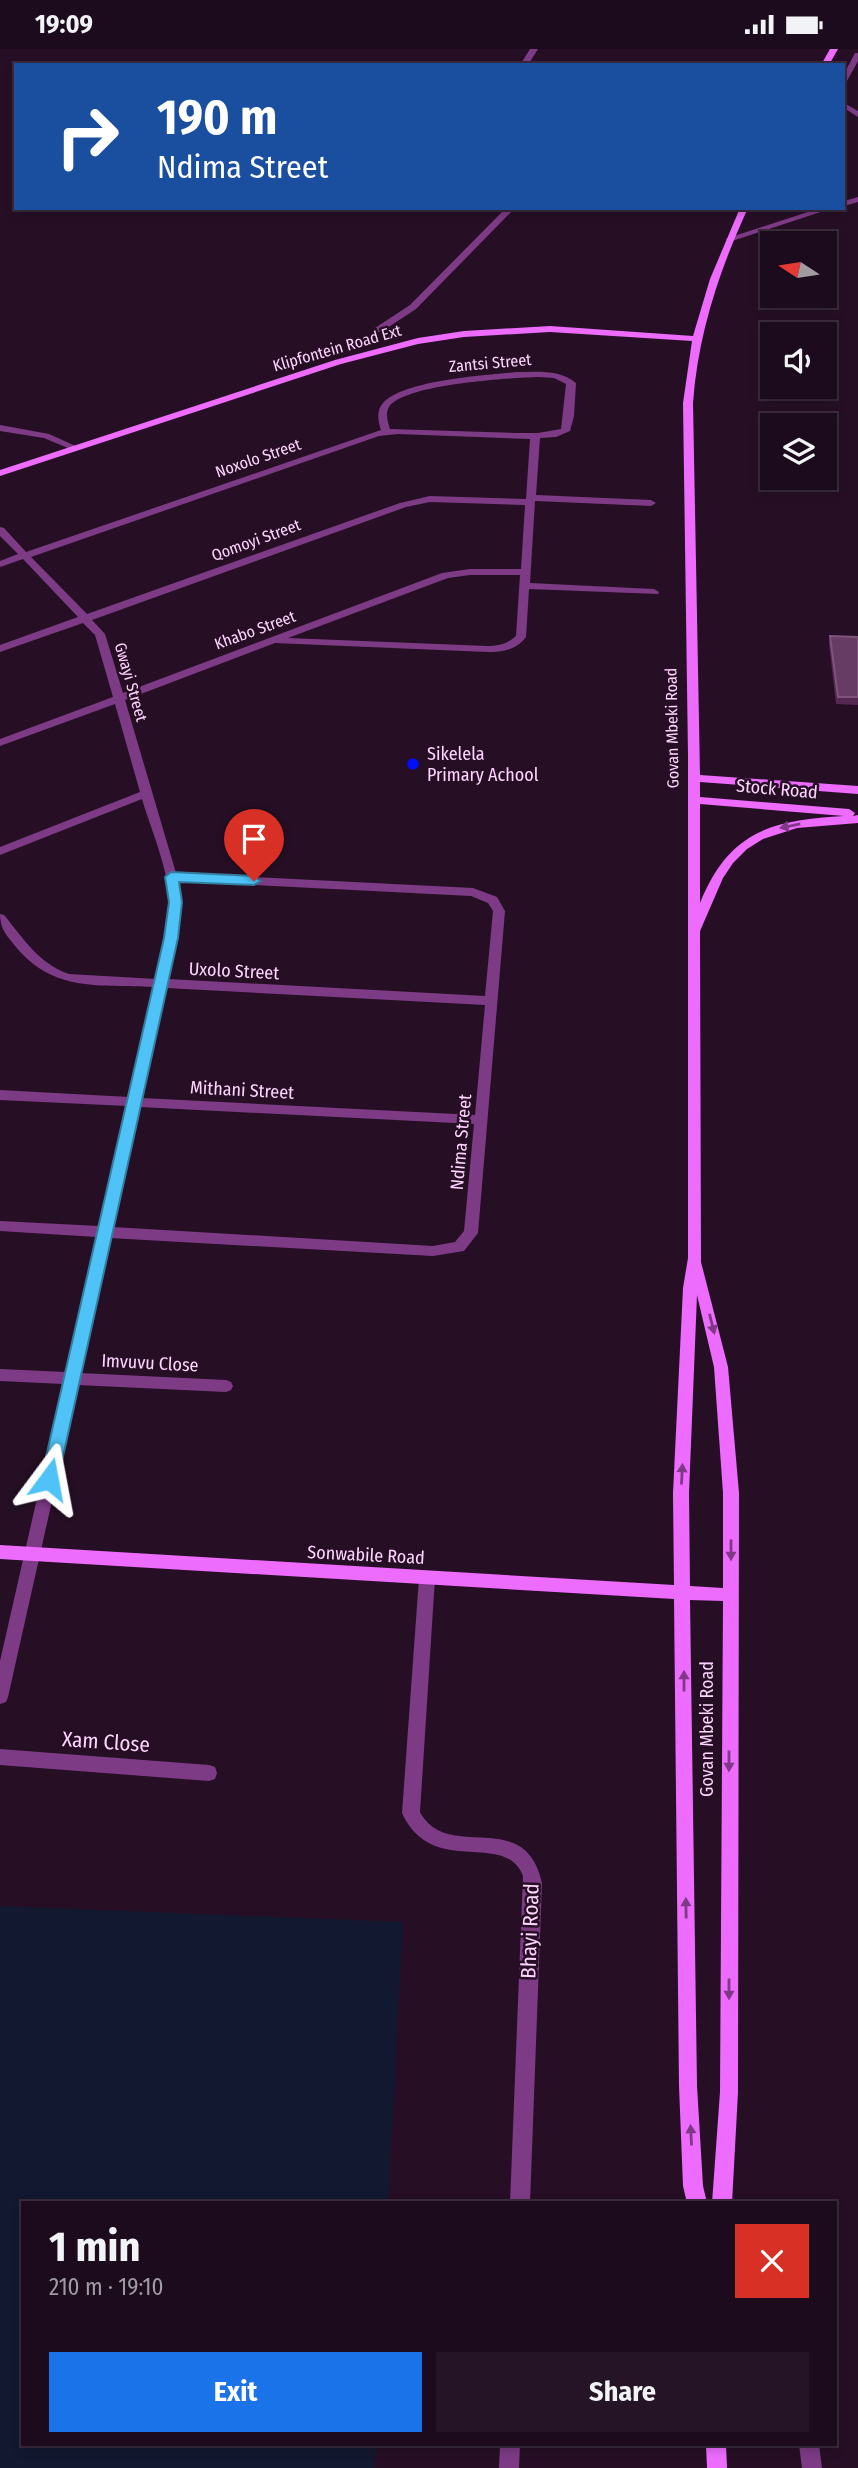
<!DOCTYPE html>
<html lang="en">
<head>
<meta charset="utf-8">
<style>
  :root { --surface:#1c0b1c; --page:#251425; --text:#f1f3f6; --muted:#a09ba3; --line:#3a2b3b; --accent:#1a73e8 }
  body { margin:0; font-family:"Fira Sans Condensed",sans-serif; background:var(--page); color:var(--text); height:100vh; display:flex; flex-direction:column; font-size:26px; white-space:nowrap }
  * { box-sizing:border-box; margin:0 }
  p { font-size:23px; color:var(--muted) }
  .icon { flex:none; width:38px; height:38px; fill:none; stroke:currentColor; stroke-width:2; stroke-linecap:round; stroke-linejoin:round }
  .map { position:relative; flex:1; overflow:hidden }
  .drawer { position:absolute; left:21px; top:2152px; width:816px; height:245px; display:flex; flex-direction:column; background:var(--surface); border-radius:0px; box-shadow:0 4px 10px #0003,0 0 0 2px var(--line) }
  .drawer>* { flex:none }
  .guide { position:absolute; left:14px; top:14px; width:831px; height:147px; border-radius:0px; box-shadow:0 4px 10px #0003,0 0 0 2px var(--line); background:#1a4fa0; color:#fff; overflow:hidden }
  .needle { width:46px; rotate:282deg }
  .fabs { position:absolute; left:760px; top:182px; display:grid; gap:14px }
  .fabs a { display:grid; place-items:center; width:77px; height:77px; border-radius:0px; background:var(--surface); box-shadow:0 4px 10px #0003,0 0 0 2px var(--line); font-size:35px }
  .pin { position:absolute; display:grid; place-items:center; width:60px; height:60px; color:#fff; margin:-72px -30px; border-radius:50% 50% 50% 0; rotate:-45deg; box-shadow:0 0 7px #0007 }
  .pin .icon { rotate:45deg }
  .me { position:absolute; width:77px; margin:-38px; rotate:13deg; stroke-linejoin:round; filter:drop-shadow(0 0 5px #0008) }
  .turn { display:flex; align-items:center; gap:24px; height:147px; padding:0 28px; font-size:32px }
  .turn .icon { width:91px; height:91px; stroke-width:2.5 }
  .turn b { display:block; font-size:49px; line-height:60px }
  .round { display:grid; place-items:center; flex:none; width:74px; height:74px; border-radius:0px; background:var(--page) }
  .headline { display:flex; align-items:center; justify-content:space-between; height:119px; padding:0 28px }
  h1 { font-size:42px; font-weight:700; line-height:52px }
  .cta { display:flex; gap:14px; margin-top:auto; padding:14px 28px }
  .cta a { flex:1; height:80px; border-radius:0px; background:var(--accent); color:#fff; font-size:28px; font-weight:700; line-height:80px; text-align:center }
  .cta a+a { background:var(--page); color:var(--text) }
  .status { display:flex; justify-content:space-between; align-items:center; height:49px; padding:0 35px; background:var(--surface); direction:ltr }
  .status svg { height:19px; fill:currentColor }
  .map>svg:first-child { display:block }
</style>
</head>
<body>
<div class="status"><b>19:09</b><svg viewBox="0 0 49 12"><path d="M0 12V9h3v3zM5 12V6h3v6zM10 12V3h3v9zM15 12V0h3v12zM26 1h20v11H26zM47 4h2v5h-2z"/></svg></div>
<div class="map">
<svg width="858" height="2419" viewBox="0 0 858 2419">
  <rect width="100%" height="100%" fill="#260f25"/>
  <polygon fill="#121830" points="0,1857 403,1873 388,2154 23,2154 23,2396 376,2396 374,2419 0,2419"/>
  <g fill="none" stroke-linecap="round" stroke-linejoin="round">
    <g fill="#7d3b85" fill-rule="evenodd">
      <polygon points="530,0 538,0 528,16 520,16"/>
      <polygon points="855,4 858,4 858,12 847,32 844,32 844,25"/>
      <polygon points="844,54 858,62 858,68 844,59"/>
      <polygon points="858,148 858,153 844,157 844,152"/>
      <polygon points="506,159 515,159 416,260 381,283 375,283 375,279 410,256"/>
      <polygon points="820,159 833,159 732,192 725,190"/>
      <path d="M517 323C537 323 560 320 576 334L574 367 570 382 556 388 540 389 536 446 651 451 656 454 651 457 535 452 530 534 654 540 659 543 658 545 529 540 526 588C516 601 503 603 487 603L275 594 125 651 176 824 473 839 497 848 505 862 478 1184 464 1202 433 1207 110 1189 80 1324 226 1331 231 1333 233 1337 231 1341 226 1343 78 1336 8 1648 6 1653 0 1655V1612L63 1335 0 1332V1320L66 1323 97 1188 0 1182V1172L99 1177 127 1057 0 1051V1041L129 1048 154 938C100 935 54 944 16 898 7 887 0 880 0 865L4 866C23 889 39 915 69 925L156 930C161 905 168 880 169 855 170 823 151 781 142 750L0 806V798L140 743 115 655 0 697V690L113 648 95 586 83 574 0 603V596L78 568 23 510 0 518V512L18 505 0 487V478L4 479 26 503 381 381C378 372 376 362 383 354 403 331 486 326 517 323ZM538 328 554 329 566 335 561 380 538 384H514L390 380C388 374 385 364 389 358 404 335 510 329 538 328ZM398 385 530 390 526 450 430 447 400 454 87 565 31 508 379 387ZM430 453 525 456 521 520H470L442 524 123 644 105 585 92 571 406 458ZM470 526H520L516 587C507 595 499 597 487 597L288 589 448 529ZM178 832 471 847 488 854 493 862 485 947 168 930C175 897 183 866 178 832ZM166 939 485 956 475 1066 142 1049ZM140 1058 474 1075 464 1182 455 1193 433 1197 113 1178Z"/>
      <polygon points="0,376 49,385 80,399 75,402 44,389 0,382"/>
      <path d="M427 1522 433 1524 435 1529 420 1763C448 1815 525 1756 542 1834L530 2154H510L523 1827C505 1780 432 1830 402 1764L419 1529 421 1524Z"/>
      <polygon points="0,1700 209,1716 215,1718 217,1724 215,1730 209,1732 0,1716"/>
      <polygon points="500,2396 520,2396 519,2419 499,2419"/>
      <polygon points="799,2396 819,2396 822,2419 802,2419"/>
    </g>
    <g fill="#ed6cfe" fill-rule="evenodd">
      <polygon points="830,0 838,0 829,16 821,16"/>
      <path d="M740 159H748C719 222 698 285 693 354L700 726 858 737V745L700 733V748L849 760 855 764 853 767 858 766V774L797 779 763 790 747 800 733 814 723 829 700 882 701 1213 728 1318 739 1444 738 2043 732 2154H712L720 2043 723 1552 690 1551 697 2037 703 2137 707 2154H687L683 2137 679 2037 674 1550 0 1510V1496L674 1536 673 1444 683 1239 688 1209V706L683 354 692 292 550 283 464 288 418 295 341 315 0 427V421L335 311 418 289 464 282 550 277 693 287 710 230ZM700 755 844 767C772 771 729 782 700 854ZM697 1246 714 1318 723 1444V1539L690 1537 689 1444Z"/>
      <polygon points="706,2396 726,2396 727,2419 707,2419"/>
    </g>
  </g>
  <polygon fill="#542851" points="830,587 858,588 858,656 836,655 829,595"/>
  <polygon fill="#663b64" stroke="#7e537c" stroke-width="2" points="830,587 858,588 858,648 838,648"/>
  <defs><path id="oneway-solid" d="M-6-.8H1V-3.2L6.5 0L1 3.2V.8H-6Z" transform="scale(1.75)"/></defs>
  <g fill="#803987">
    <use href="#oneway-solid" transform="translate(790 777) rotate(169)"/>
    <use href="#oneway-solid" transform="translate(712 1275) rotate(76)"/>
    <use href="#oneway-solid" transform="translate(682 1425) rotate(-87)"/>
    <use href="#oneway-solid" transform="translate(731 1501) rotate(90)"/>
    <use href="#oneway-solid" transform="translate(684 1632) rotate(-90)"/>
    <use href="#oneway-solid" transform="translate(729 1712) rotate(90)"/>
    <use href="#oneway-solid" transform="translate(686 1859) rotate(-91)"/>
    <use href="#oneway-solid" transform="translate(729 1940) rotate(90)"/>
    <use href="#oneway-solid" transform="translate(691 2086) rotate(-93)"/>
  </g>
  <polygon fill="#4fc3f7" stroke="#337fa1" stroke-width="2" points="171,823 254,827 261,832 254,836 179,833 182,853 178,889 58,1430 55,1435 49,1437 43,1435 41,1430 164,889 169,853 165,828"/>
  <circle fill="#020dfd" stroke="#260f25" stroke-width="2.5" cx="413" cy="715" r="7"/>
  <g text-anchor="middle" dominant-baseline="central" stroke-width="5" stroke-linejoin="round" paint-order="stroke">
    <g font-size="16" fill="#fed5ff" stroke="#260f25">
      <text transform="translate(337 299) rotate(-16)">Klipfontein Road Ext</text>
      <text transform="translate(490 314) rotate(-5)">Zantsi Street</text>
      <text transform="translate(258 409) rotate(-19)">Noxolo Street</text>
      <text transform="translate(256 491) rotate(-20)">Qomoyi Street</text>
      <text transform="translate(255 581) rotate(-20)">Khabo Street</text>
      <text transform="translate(131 633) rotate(74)">Gwayi Street</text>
      <text transform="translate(672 679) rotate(-91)">Govan Mbeki Road</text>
    </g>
    <g font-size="18" fill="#fed5ff" stroke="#260f25" text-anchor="start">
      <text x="427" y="705">Sikelela<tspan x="427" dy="21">Primary Achool</tspan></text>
    </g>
    <g font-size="18" fill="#fed5ff" stroke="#260f25">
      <text transform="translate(777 740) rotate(5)">Stock Road</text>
      <text transform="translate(234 922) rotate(3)">Uxolo Street</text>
      <text transform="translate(242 1041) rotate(3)">Mithani Street</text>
      <text transform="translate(461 1093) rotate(-85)">Ndima Street</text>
      <text transform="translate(150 1314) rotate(3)">Imvuvu Close</text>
      <text transform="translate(366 1506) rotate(3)">Sonwabile Road</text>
      <text transform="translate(707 1680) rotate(-90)">Govan Mbeki Road</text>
    </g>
    <g font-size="21" fill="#fed5ff" stroke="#260f25">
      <text transform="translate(106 1693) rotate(4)">Xam Close</text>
      <text transform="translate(530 1882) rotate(-88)">Bhayi Road</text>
    </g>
  </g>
</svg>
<div class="fabs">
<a><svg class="needle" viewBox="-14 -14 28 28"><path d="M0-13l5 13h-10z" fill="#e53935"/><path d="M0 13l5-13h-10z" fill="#a09ba3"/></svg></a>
<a><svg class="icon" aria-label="sound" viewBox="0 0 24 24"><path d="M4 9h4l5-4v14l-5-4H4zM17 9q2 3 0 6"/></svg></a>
<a><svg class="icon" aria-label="layers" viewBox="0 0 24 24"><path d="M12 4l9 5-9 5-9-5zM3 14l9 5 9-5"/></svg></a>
</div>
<div class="pin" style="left:254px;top:832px;background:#d93025"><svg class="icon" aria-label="arrive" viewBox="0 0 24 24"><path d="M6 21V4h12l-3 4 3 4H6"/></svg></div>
<svg class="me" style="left:49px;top:1430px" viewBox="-20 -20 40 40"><path d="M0-17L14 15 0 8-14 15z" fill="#4fc3f7" stroke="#fff" stroke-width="4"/></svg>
<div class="guide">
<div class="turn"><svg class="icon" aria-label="right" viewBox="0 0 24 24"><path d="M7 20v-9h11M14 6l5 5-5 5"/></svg><div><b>190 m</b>Ndima Street</div></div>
</div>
<section class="drawer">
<div class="headline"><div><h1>1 min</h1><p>210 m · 19:10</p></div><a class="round" style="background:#d93025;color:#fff"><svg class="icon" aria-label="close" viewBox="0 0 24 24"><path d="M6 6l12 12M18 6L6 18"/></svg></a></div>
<div class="cta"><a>Exit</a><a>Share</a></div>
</section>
</div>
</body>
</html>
